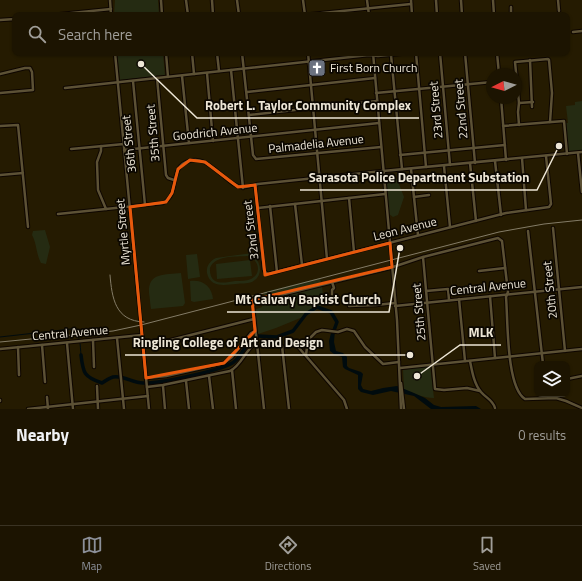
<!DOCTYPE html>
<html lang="en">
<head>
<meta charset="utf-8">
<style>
  body { margin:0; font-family:"Titillium Web",sans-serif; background:#292110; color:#f1f3f6 }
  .controls { position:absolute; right:12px; bottom:12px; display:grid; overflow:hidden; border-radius:8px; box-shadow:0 1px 3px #0004 }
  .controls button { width:36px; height:36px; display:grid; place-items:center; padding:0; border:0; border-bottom:1px solid #3a3323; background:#1c1401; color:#f1f3f6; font:20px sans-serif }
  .compass { position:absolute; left:486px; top:68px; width:36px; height:36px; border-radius:50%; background:#1c1401; box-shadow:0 1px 3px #0004; rotate:264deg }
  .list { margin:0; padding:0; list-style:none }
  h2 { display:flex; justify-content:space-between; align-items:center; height:52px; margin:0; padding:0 16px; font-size:17px }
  h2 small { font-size:13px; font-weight:400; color:#a09e99 }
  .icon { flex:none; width:22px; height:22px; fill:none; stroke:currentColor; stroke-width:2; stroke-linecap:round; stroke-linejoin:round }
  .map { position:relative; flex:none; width:582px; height:409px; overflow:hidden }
  .search { position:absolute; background:#1c1401; box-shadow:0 1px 3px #0004; left:12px; right:12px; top:12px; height:44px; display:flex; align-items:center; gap:10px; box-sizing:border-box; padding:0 14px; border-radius:8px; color:#a09e99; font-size:15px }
  .sheet { height:116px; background:#1c1401 }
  nav { display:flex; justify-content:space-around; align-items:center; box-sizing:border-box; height:56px; border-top:1px solid #3a3323; background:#1c1401; font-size:11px; color:#a09e99 }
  nav a { display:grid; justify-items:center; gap:2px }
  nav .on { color:#8c9099 }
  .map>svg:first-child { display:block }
</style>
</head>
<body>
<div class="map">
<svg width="582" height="409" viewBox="0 0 582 409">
  <rect width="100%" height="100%" fill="#251b01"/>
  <g fill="#252b12" fill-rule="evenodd">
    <polygon points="115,0 158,0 159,15 114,15"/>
    <polygon points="117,53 163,53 165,75 120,80"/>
    <polygon points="582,101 582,151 568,152 566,123 568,123 566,106 575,105 575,102"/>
    <polygon points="389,175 397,179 404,197 398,215 393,217 389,214 386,191 386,177"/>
    <path d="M 45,230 L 50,247 L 46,264 L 41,263 C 36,254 37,244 32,235 L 33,231 Z"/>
    <path d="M 259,252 L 259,255 L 253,256 C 262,263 263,276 252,282 C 247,284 241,283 236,284 C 225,285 210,288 207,273 C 206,266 210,261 216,258 ZM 247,256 C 258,258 263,273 251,279 C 246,281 240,281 235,281 C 224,283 209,286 210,268 C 215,255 235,257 247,256 Z"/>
    <polygon points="197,254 200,277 188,279 186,255"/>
    <polygon points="250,260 252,276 217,279 216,264"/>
    <path d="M 181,273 L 185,303 L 183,306 L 151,309 C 150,304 150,298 149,293 C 148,272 165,275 181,273 Z"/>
    <polygon points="320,278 321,283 264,298 264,292"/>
    <path d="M 190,281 C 203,279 212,287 213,299 L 194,302 L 191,301 Z"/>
    <polygon points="322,286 324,303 315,311 310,314 276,328 258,334 256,330 254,310 262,307 261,301"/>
    <path d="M 430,365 L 434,398 C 423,398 414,393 404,391 L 403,370 Z"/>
  </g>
  <polygon fill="#000b0e" points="332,329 335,330 334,342 336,351 343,353 347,357 347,366 349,368 361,372 363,374 361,385 363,389 371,391 383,388 397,386 414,393 425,398 434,405 441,407 476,406 481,409 431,409 414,396 391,391 373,395 361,392 358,389 358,375 345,369 343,367 342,357 334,354 330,351 329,341"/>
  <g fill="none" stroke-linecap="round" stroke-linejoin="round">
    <path stroke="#000b0e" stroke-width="1" d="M 0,337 L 71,329 C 81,332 80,346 81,355"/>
    <g stroke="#000b0e" stroke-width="3.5">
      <polyline points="257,336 277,337 293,331 306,314 317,307 331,312 337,322 333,333"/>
      <path d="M 81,355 C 83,373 84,377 102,383 C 105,381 110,378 113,377 C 123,375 133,383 143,383 C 157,384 226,370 235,361 C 242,354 246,344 254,338"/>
    </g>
    <defs>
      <g id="minor">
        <polyline points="110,0 111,15"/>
        <polyline points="161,0 162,15"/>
        <polyline points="186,0 188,15"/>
        <polyline points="212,0 213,15"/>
        <polyline points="237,0 239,15"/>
        <polyline points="303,0 305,15"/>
        <polyline points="367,0 369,15"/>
        <polyline points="411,0 412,15"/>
        <polyline points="436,0 437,15"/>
        <polyline points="461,0 462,15"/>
        <polyline points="493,0 494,15"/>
        <polyline points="558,0 559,11"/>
        <polyline points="511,7 511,15"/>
        <polyline points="52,15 111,9"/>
        <polyline points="303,15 411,4"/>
        <polyline points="0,20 15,19"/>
        <polyline points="573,32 582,31"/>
        <polyline points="115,53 149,409"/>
        <polyline points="166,53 168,77"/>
        <polyline points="192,53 194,74"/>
        <polyline points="217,53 219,71"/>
        <polyline points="242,53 253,155 256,159 381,147"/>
        <polyline points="308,53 327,259"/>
        <polyline points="373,53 397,320 401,409"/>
        <polyline points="416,53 426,167"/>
        <polyline points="440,53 450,165"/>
        <polyline points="465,53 475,163"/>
        <polyline points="497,53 499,74"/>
        <polyline points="391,55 402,169"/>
        <polyline points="530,60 532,107"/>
        <polyline points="231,70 243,188"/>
        <polyline points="207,73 213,141"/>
        <polyline points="0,74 25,68 30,68 32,72 33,90 0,93"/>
        <polyline points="182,76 189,143"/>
        <polyline points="157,78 166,175 168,178 174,180"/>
        <polyline points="133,81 145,205"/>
        <polyline points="65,88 369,55 378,56 409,53"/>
        <polyline points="247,92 375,78"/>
        <polyline points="376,93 492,82"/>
        <polyline points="501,98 506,160"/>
        <polyline points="519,103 533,102"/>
        <polyline points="249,115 377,101"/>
        <polyline points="519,125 518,112 519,103 515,62 548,59 549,60 552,93 550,122"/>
        <polyline points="0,126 18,125 28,227"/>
        <polyline points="503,126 564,121 567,154"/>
        <polyline points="101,146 101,151 97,162 98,190 106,209"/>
        <polyline points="71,149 124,144"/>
        <polyline points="124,150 379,123"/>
        <polyline points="578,153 582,192"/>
        <polyline points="400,155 505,145"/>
        <polyline points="522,158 526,210"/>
        <polyline points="495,161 501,215"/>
        <polyline points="470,163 476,221"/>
        <polyline points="444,166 450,227"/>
        <polyline points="411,169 418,235"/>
        <polyline points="0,175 23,173"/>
        <polyline points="255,185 264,270 265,272 268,274 506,213 549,207 551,204 546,156"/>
        <polyline points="414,197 429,195"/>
        <polyline points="349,198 354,252"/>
        <polyline points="295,204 302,265"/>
        <polyline points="270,206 277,272"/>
        <polyline points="258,208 385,194"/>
        <path d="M 58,214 L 163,203 C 181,194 168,167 189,161 C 201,157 209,165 217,171 C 224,176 235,188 243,187 C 248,187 253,185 258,184 L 383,171 L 582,152"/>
        <polyline points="553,228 565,351"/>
        <polyline points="528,231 543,364"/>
        <polyline points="423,257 435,389 444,390 467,388 480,391"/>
        <polyline points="479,271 505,268"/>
        <polyline points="426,291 448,289 449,300"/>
        <polyline points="332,296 332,290 334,288 332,282"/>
        <polyline points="490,296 495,358"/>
        <polyline points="459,299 465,361"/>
        <polyline points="349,306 376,305 395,303"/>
        <polyline points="395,306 582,287"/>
        <polyline points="117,338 124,409"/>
        <polyline points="93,340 94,367"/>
        <polyline points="293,341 344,400 347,409"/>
        <polyline points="67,343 73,409"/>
        <polyline points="42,345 45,382"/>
        <polyline points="282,346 289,409"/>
        <polyline points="18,347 19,375"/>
        <polyline points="143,347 254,319"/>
        <polyline points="0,349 142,335"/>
        <polyline points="306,355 308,340 316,332 322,330 338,332 347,329 354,331 365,347 383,364 399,362"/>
        <path d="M 470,361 C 472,371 474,384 481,392 C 486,398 493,400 495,408"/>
        <polyline points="400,368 582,349"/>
        <polyline points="232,370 236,409"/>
        <polyline points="209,376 213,409"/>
        <polyline points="146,378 166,376 224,363 232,357 251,333 255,331"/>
        <polyline points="567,379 582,376"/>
        <polyline points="186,381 189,409"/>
        <polyline points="401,383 404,409"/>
        <polyline points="97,386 98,409"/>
        <polyline points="163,386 165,409"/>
        <path d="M 147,387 L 163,385 L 230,371 C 242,365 245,350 256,343"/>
        <polyline points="47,397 48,409"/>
        <polyline points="0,400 0,401"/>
        <polyline points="28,409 148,396"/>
        <path d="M 264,409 L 253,307 C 253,297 264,299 272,297 L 390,268 L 423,257 L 498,238 L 502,241 L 508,292 L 506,297 C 508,319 506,387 525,399 L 556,398 L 566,401 L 582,408"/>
      </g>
    </defs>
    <use href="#minor" stroke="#0e0600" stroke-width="4.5"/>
    <use href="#minor" stroke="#5c5135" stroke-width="2.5"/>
    <g stroke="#847c67" stroke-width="1">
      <path d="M 110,275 C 112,298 115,321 144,322"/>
      <polyline points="0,342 113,331 141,325 499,232 544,224 582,220"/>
    </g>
  </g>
  <path fill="none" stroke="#e8590c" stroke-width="3" stroke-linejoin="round" d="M 190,160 L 205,162 L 238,187 L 255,185 L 265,275 L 390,243 L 392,267 L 252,300 L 255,331 L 224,363 L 146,378 L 130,207 L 166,202 L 172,193 L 178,169 Z"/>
  <defs>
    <symbol id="church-square" viewBox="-11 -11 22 22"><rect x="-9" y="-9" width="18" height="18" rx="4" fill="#6b7280" stroke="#0b0701"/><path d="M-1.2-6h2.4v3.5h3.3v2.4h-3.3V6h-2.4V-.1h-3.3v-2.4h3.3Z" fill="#fff"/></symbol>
  </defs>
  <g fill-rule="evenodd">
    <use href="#church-square" x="307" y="58" width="20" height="20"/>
  </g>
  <g text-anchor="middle" stroke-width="3.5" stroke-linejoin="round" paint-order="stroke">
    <g font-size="12" fill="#ede6d6" stroke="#0b0701" text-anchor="start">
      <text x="330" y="72">First Born Church</text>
    </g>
    <g font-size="12" fill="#ede6d6" stroke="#0b0701">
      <text transform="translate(461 109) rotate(-95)" y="4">22nd Street</text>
      <text transform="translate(436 110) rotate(-95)" y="4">23rd Street</text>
      <text transform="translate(215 132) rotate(-6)" y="4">Goodrich Avenue</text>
      <text transform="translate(153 133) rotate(-95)" y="4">35th Street</text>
      <text transform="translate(129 144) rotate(-96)" y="4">36th Street</text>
      <text transform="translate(316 144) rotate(-6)" y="4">Palmadelia Avenue</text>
      <text transform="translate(405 229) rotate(-14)" y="4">Leon Avenue</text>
      <text transform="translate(251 230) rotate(-97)" y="4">32nd Street</text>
      <text transform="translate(123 232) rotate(-95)" y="4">Myrtle Street</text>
      <text transform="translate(488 287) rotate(-6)" y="4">Central Avenue</text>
      <text transform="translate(550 290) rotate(-96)" y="4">20th Street</text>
      <text transform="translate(419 312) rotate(-95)" y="4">25th Street</text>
      <text transform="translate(70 333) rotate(-5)" y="4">Central Avenue</text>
    </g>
  </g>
  <path fill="none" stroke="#ede6d6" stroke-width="1.5" d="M141 64L197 118H419M559 146L537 190H300M400 248L389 312H227M417 376L460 345H501M410 355L331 355H125"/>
  <g fill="#ede6d6" stroke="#0b0701" stroke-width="1.5">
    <circle cx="141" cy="64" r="4"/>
    <circle cx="559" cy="146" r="4"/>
    <circle cx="400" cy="248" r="4"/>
    <circle cx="417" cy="376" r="4"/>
    <circle cx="410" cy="355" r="4"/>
  </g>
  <g font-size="13" text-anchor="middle" font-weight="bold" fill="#ede6d6" stroke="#0b0701" stroke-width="3.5" stroke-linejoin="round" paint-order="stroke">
    <text x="308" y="110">Robert L. Taylor Community Complex</text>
    <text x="419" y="182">Sarasota Police Department Substation</text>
    <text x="308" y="304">Mt Calvary Baptist Church</text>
    <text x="481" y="337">MLK</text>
    <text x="228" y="347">Ringling College of Art and Design</text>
  </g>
</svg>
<div class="controls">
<button><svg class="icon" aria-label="layers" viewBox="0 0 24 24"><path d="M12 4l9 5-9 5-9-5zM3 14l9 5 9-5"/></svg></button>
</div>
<svg class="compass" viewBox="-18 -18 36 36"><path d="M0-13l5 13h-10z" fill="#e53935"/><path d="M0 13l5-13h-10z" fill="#a09e99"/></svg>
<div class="search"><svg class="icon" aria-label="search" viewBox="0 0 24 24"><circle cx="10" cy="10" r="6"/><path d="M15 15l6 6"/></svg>Search here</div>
</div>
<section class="sheet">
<h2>Nearby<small>0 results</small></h2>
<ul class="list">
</ul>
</section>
<nav>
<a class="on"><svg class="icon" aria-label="map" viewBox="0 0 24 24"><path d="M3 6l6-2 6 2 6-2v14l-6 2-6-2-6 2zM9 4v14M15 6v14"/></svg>Map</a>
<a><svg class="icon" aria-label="directions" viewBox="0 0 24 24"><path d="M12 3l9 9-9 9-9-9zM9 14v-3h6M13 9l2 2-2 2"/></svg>Directions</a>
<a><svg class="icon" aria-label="saved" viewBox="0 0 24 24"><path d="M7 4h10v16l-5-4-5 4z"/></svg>Saved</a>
</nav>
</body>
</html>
